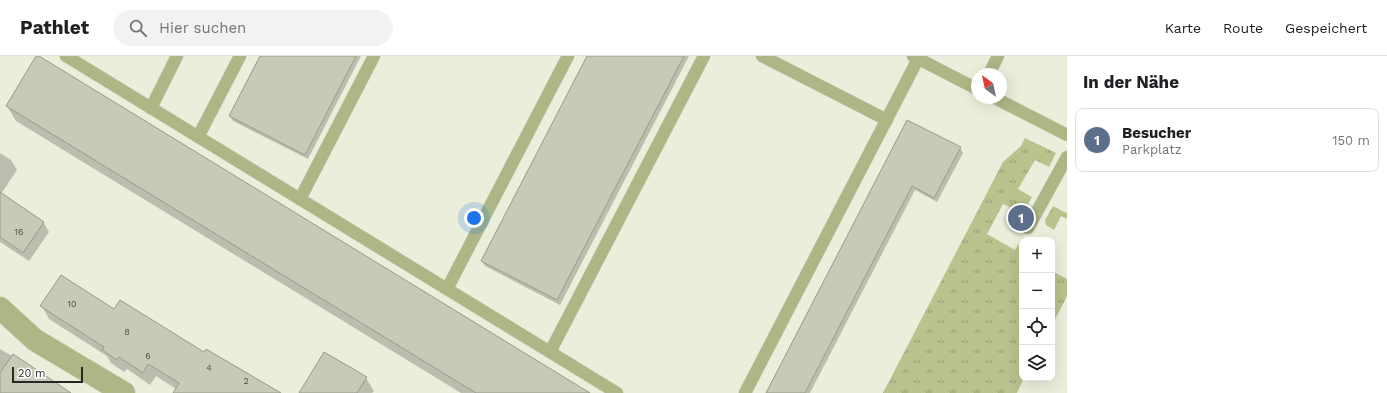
<!DOCTYPE html>
<html lang="de">
<head>
<meta charset="utf-8">
<style>
  body { margin:0; font-family:"Work Sans",sans-serif; background:#f2f2f2; color:#202124 }
  .controls { position:absolute; right:12px; bottom:12px; display:grid; overflow:hidden; border-radius:8px; box-shadow:0 4px 16px #0002 }
  .controls button { width:36px; height:36px; display:grid; place-items:center; padding:0; border:0; border-bottom:1px solid #e0e0e0; background:#fff; color:#202124; font:20px sans-serif }
  .compass { position:absolute; left:971px; top:12px; width:36px; height:36px; border-radius:50%; background:#fff; box-shadow:0 4px 16px #0002; rotate:327deg }
  .scale { position:absolute; left:12px; bottom:10px; width:71px; box-sizing:border-box; padding-left:4px; border:2px solid #272821; border-top:0; font-size:11px; line-height:14px; white-space:nowrap; color:#272821; -webkit-text-stroke:3px #fff; paint-order:stroke }
  .you { position:absolute; left:474px; top:162px; width:14px; height:14px; margin:-10px; border:3px solid #fff; border-radius:50%; background:#1a73e8; box-shadow:0 0 0 6px #1a73e833 }
  .badge { display:grid; place-items:center; width:26px; height:26px; border-radius:50%; background:#111827; color:#fff; font-size:13px; font-weight:700 }
  .pin { position:absolute; translate:-50% -50%; border:2px solid #fff; box-shadow:0 1px 4px #0006 }
  .list { margin:0; padding:0; list-style:none }
  h2 { display:flex; justify-content:space-between; align-items:center; height:52px; margin:0; padding:0 16px; font-size:17px }
  h2 small { font-size:13px; font-weight:400; color:#757577 }
  .list li { display:grid; grid-template-columns:26px 1fr auto; gap:12px; align-items:center; box-sizing:border-box; height:64px; margin:0 8px 8px; padding:0 8px; border:1px solid #e0e0e0; border-radius:8px }
  .list b { display:block; font-size:15px; white-space:nowrap }
  .list p { margin:0; font-size:13px; white-space:nowrap; color:#757577 }
  .list em { font-size:13px; font-style:normal; color:#757577 }
  .icon { flex:none; width:22px; height:22px; fill:none; stroke:currentColor; stroke-width:2; stroke-linecap:round; stroke-linejoin:round }
  .map { position:relative; flex:none; width:1067px; height:337px; overflow:hidden }
  header { display:flex; align-items:center; gap:24px; box-sizing:border-box; height:56px; padding:0 20px; background:#fff; border-bottom:1px solid #e0e0e0 }
  header strong { font-size:19px }
  nav { display:flex; gap:22px; margin-inline-start:auto; font-size:14px }
  .search { width:280px; height:36px; background:#f2f2f2; display:flex; align-items:center; gap:10px; box-sizing:border-box; padding:0 14px; border-radius:22px; color:#757577; font-size:15px }
  main { display:flex }
  aside { flex:1; background:#fff }
  .map>svg:first-child { display:block }
</style>
</head>
<body>
<header>
<strong>Pathlet</strong>
<div class="search"><svg class="icon" aria-label="search" viewBox="0 0 24 24"><circle cx="10" cy="10" r="6"/><path d="M15 15l6 6"/></svg>Hier suchen</div>
<nav><a>Karte</a><a>Route</a><a>Gespeichert</a></nav>
</header>
<main>
<div class="map">
<svg width="1067" height="337" viewBox="0 0 1067 337">
  <defs>
    <pattern id="grass-tufts" width="24" height="20" patternUnits="userSpaceOnUse"><rect width="24" height="20" fill="#b9c38e"/><path d="M3 7l-1-3M5 7V3M7 7l1-3M15 17l-1-3M17 17v-4M19 17l1-3" fill="none" stroke="#969e74"/></pattern>
  </defs>
  <rect width="100%" height="100%" fill="#eaeeda"/>
  <g fill="url(#grass-tufts)">
    <polygon points="1025,82 1056,97 1049,111 1035,104 1018,133 1032,141 1025,154 1019,156 1003,148 987,178 1015,194 1022,182 1024,181 1028,184 1022,184 1022,322 1024,322 1017,337 883,337 1003,106 1021,90"/>
    <polygon points="1053,150 1066,157 1067,156 1067,163 1061,160 1054,174 1046,169 1045,164"/>
    <polygon points="1052,215 1067,223 1067,240 1052,269"/>
  </g>
  <g fill="#0003">
    <polygon points="261,0 361,0 308,103 233,65 230,60"/>
    <polygon points="588,0 689,0 560,249 485,210 482,205"/>
    <polygon points="7,50 588,337 461,337 16,65"/>
    <polygon points="908,65 960,92 963,97 937,146 915,134 810,337 767,337"/>
    <polygon points="0,97 11,104 17,114 1,138 44,167 49,176 29,205 0,186"/>
    <polygon points="42,250 115,254 204,298 280,337 174,337 176,333 156,320 150,329 127,313 124,316 111,307 107,300 49,263"/>
    <polygon points="0,293 12,300 70,337 0,337"/>
    <polygon points="366,322 374,335 372,337 300,337"/>
  </g>
  <g fill="#c6cab7" stroke="#979b89">
    <polygon points="36,0 39,0 590,337 476,337 6,50"/>
    <polygon points="260,0 356,0 305,99 229,60"/>
    <polygon points="587,0 684,0 557,244 481,205"/>
    <polygon points="907,64 961,91 934,142 912,130 805,337 766,337"/>
    <polygon points="0,136 44,166 23,197 0,181"/>
    <polygon points="61,219 114,253 120,244 204,296 206,293 281,337 173,337 179,327 148,308 143,317 119,301 117,304 102,294 104,291 40,250"/>
    <polygon points="324,296 367,321 357,337 299,337"/>
    <polygon points="13,298 34,312 71,337 0,337 0,317"/>
  </g>
  <g fill="none" stroke-linecap="round" stroke-linejoin="round">
    <defs>
      <g id="lane">
        <polyline points="66,0 617,337"/>
        <polyline points="762,0 887,64"/>
        <polyline points="913,0 977,33"/>
        <polyline points="989,18 998,0"/>
        <polyline points="995,42 1067,79"/>
        <polyline points="151,52 177,0"/>
        <polyline points="198,81 240,0"/>
        <polyline points="300,143 374,0"/>
        <polyline points="1028,172 1067,101"/>
        <polyline points="447,233 568,0"/>
        <polyline points="550,296 704,0"/>
        <polyline points="745,337 918,3"/>
      </g>
      <polyline id="street" points="0,252 35,284 124,337"/>
    </defs>
    <use href="#lane" stroke="#c7cab9" stroke-width="13"/>
    <use href="#street" stroke="#c7cab9" stroke-width="23"/>
    <use href="#lane" stroke="#adb785" stroke-width="12"/>
    <use href="#street" stroke="#adb785" stroke-width="22"/>
  </g>
  <g text-anchor="middle" stroke-width="3.5" stroke-linejoin="round" paint-order="stroke">
    <g font-size="9" fill="#4f5046">
      <text x="19" y="179">16</text>
      <text x="72" y="251">10</text>
      <text x="127" y="279">8</text>
      <text x="148" y="303">6</text>
      <text x="209" y="315">4</text>
      <text x="246" y="328">2</text>
    </g>
  </g>
</svg>
<div class="controls">
<button>+</button>
<button>−</button>
<button><svg class="icon" aria-label="locate" viewBox="0 0 24 24"><circle cx="12" cy="12" r="6"/><path d="M12 2v4M12 18v4M2 12h4M18 12h4"/></svg></button>
<button><svg class="icon" aria-label="layers" viewBox="0 0 24 24"><path d="M12 4l9 5-9 5-9-5zM3 14l9 5 9-5"/></svg></button>
</div>
<svg class="compass" viewBox="-18 -18 36 36"><path d="M0-13l5 13h-10z" fill="#e53935"/><path d="M0 13l5-13h-10z" fill="#757577"/></svg>
<div class="scale">20 m</div>
<div class="you"></div>
<div class="pin badge" style="left:1021px;top:162px;background:#5c6f8a">1</div>
</div>
<aside>
<h2>In der Nähe<small></small></h2>
<ul class="list">
<li><span class="badge" style="background:#5c6f8a">1</span><div><b>Besucher</b><p>Parkplatz</p></div><em>150 m</em></li>
</ul>
</aside>
</main>
</body>
</html>
